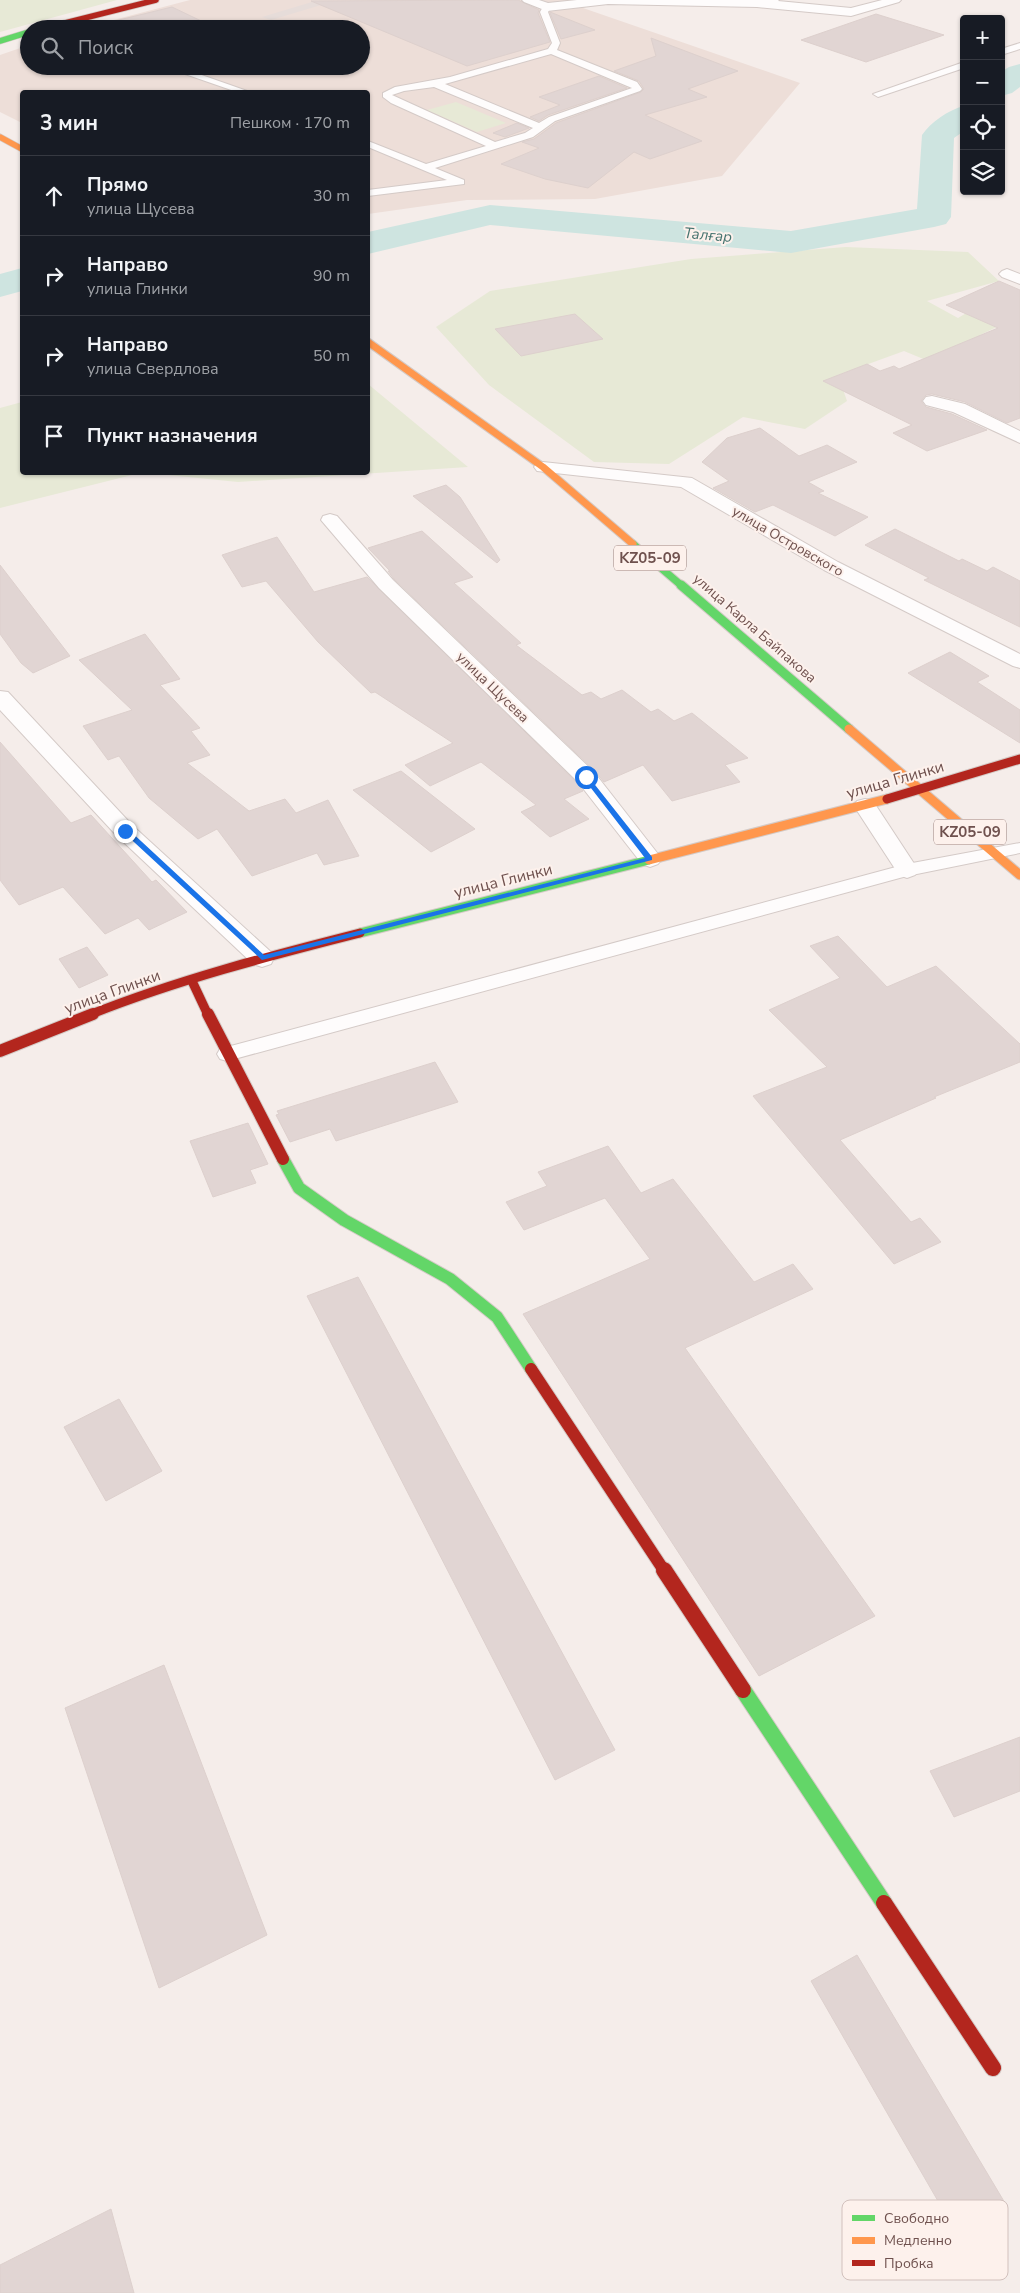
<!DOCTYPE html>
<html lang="ru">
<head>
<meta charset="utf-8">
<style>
  body { margin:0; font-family:"Nunito Sans",sans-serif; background:#20242c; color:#f1f3f6 }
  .controls { position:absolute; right:15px; top:15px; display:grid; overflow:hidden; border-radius:5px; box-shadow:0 1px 4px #0004 }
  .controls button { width:45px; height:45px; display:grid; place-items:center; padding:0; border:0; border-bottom:1px solid #363941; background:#171b24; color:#f1f3f6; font:25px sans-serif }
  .stop { position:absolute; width:15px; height:15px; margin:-11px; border:4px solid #1a73e8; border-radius:50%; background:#fff }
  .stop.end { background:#1a73e8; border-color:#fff; box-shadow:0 1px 5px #0008 }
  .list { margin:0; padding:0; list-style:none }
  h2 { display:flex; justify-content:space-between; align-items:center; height:65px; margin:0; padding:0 20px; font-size:21px }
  h2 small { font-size:16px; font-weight:400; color:#9ea1a6 }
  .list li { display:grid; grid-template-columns:32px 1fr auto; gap:15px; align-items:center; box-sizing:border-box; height:80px; padding:0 20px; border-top:1px solid #363941 }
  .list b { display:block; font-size:19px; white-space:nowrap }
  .list p { margin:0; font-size:16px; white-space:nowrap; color:#9ea1a6 }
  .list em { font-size:16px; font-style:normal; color:#9ea1a6 }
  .icon { flex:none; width:28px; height:28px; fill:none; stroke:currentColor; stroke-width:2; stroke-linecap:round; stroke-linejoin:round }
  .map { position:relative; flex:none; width:1020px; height:2293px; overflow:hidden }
  .search { position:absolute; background:#171b24; box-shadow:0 1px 4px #0004; left:20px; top:20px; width:350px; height:55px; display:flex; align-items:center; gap:12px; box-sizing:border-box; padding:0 18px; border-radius:28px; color:#9ea1a6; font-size:19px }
  .panel { position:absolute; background:#171b24; box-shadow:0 1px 4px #0004; left:20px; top:90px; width:350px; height:385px; border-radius:5px }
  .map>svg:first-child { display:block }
</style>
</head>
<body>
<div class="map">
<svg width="1020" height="2293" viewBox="0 0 1020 2293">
  <rect width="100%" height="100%" fill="#f5edea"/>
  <polygon fill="#edded8" points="190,0 608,0 583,8 800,83 722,176 595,199 467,200 368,214 368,92 22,92 22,123 0,112 0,55 29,45 29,66 361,66 361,29 79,29"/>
  <polygon fill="#e6dcd9" points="312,2 321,5 271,20 262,17"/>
  <g fill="#e7e9d6">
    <polygon points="0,0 117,0 0,32"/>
    <polygon points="456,102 506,123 477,132 427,110"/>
    <polygon points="846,247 968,252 999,281 927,301 958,318 973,309 1003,324 980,335 1012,356 1020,399 904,351 838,375 847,401 805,429 743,417 669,464 594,462 489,385 436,327 490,291 691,259"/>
    <polygon points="368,384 468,467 238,482 148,473 368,472"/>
    <polygon points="22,402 22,472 140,473 0,508 0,408"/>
  </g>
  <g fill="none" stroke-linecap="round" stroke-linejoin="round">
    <g fill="#cee4e0" fill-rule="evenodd">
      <polygon points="1020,64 1020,87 1012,93 1001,96 1001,72 1009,67"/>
      <path d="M 964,106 L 964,131 L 954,138 L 951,217 L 946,224 L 934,227 L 791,253 L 490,225 L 368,254 L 368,232 L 490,205 L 791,231 L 917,209 L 922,135 C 931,122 948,110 964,106 Z"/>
      <polygon points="22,268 22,291 0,297 0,274"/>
    </g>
  </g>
  <g fill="#e1d5d3" stroke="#ddd0cd">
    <polygon points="518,0 539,10 538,13 550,42 467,66 311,1"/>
    <polygon points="172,7 218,29 131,29 115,21"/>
    <polygon points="550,13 550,12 595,30 561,39"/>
    <polygon points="876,14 944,35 866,62 801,40"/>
    <polygon points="651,38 738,71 688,89 707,97 645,115 702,141 650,159 634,152 588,188 545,179 501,164 539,148 522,142 534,139 556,123 641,92 644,89 639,81 614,71 656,56"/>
    <polygon points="599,76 627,88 548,115 539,121 530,117 560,105 539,97"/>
    <polygon points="517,123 529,128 505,137 493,133"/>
    <polygon points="999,281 1020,290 1020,418 1007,423 965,402 932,394 926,395 921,401 926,407 952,414 987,430 927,451 893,433 912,425 823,381 867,364 880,371 894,366 899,369 998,328 946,305"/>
    <polygon points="575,314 603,339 521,356 495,329"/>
    <polygon points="760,428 799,456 827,445 857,462 808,482 824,491 818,493 868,517 835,536 773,505 755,512 713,488 729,481 702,462 727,438"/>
    <polygon points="446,485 460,497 500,560 497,563 413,496"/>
    <polygon points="895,529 959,561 962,559 987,571 993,567 1020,581 1020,627 924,580 929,578 865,545"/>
    <polygon points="422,531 473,577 454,583 521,643 516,645 582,695 591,692 601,699 622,690 651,712 658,709 674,721 692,713 748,758 725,765 740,782 672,801 643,765 604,782 595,771 394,579 388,571 390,571 368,548"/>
    <polygon points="277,537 314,592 367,577 577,783 583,791 564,799 589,819 550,837 521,812 536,805 481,762 430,786 405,765 453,743 375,692 371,693 318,642 266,581 242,587 222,555"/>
    <polygon points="0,565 70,656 33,673 21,663 0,634"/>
    <polygon points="145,634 180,679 160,685 200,728 191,731 210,755 187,763 249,811 285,799 296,813 328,800 359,856 324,865 317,853 252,876 217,829 198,839 149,798 119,756 108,760 83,726 132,710 79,660"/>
    <polygon points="950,652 989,676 977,682 1020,710 1020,743 908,673"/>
    <polygon points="0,742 71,823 91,815 152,882 156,880 187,912 149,930 138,918 105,934 63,887 19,905 0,880"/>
    <polygon points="401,771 475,829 431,852 353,790"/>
    <polygon points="838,936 887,987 936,966 1020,1044 1020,1062 934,1097 936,1098 840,1140 911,1222 920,1218 941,1242 894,1264 753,1096 827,1067 769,1010 840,978 810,946"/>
    <polygon points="87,947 108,975 79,988 59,959"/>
    <polygon points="435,1062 458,1102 336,1141 330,1129 290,1142 276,1115 279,1114 277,1111"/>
    <polygon points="248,1123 268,1164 250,1170 256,1183 213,1197 190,1141"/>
    <polygon points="608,1146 641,1193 673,1179 754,1282 793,1264 813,1289 685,1348 875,1616 759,1676 523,1314 650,1259 605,1198 524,1230 506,1202 547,1186 538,1172"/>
    <polygon points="358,1277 615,1750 555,1780 307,1296"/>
    <polygon points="119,1399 162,1471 106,1501 64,1427"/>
    <polygon points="164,1665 267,1935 159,1988 65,1708"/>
    <polygon points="1020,1737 1020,1791 954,1817 930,1771"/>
    <polygon points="857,1955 1005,2203 957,2234 811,1981"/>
    <polygon points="111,2209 134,2293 0,2293 0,2265"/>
  </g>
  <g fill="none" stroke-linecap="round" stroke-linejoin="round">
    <defs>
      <g id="lane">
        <path d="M 547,4 L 551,7 L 548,12 L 560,43 L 557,50 L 637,82 L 642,89 L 640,91 L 555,121 L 533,137 L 435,168 L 464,180 L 464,184 L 368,196 L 368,190 L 447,180 L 368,147 L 368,141 L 426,164 L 486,146 L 391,103 L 383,97 L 383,93 L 395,87 L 450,77 L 548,49 L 552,43 L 540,12 L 544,5 ZM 551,54 L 632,88 L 549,117 L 539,123 L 445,84 ZM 434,87 L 533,128 L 525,133 L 495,142 L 392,95 L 404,91 Z"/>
        <polygon points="1020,43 1020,49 1001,55 1001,49"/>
        <polygon points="964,62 964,68 881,96 878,97 873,94"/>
        <polygon points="162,66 176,66 250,92 237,92"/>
        <polygon points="1020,843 1020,853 907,876 227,1061 220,1059 217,1054 220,1049 227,1047 907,864"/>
      </g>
      <g id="street">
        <polygon points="522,0 539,0 548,3 577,0 779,0 778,1 851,8 882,0 901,0 899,2 851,16 757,7 608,4 547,11 524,2"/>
        <polygon points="1007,269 1020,274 1020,284 1002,277 999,274 1002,271"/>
        <polygon points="932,396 965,404 1020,431 1020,443 953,412 926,405 923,401 926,397"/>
        <polygon points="543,462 692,478 838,562 1020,654 1020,668 1013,666 824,570 681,487 537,471 534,467 537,463"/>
        <polygon points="330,514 337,516 393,580 594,772 658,854 662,859 658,864 650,867 642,864 578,782 379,588 321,520 323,516"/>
        <polygon points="0,691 8,692 133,826 271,952 274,958 271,964 262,967 253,964 117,836 0,710"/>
        <polygon points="865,799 873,801 915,865 919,870 915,875 907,878 899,875 854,806 857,801"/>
      </g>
      <polyline id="fast-far4" points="0,41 29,32"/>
      <polyline id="fast-far3" points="633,544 682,586"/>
      <g id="fast-far2">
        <polyline points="681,585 849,729"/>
        <polyline points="360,933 649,860"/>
      </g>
      <polyline id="fast-far1" points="283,1159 299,1188 344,1220 450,1279 497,1317 531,1369"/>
      <polyline id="fast" points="743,1690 884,1903"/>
      <polyline id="slow-far2" points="0,137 22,149"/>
      <polyline id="slow-far1" points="368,342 543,467 633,544"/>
      <g id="slow">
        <polyline points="849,729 1020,875"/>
        <polyline points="649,860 887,799"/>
      </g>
      <polyline id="jam-far3" points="41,29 156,0"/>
      <g id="jam-far2">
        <polyline points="887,799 1020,759"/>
        <polyline points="192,981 208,1015"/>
        <path d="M 89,1015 C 177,980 269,956 360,933"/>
      </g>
      <g id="jam-far1">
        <polyline points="208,1014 283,1159"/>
        <polyline points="0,1051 93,1014"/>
        <polyline points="531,1369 665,1572"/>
      </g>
      <g id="jam">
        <polyline points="664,1570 743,1690"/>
        <polyline points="884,1903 993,2068"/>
      </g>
    </defs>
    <use href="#lane" stroke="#d4cac7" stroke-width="2"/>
    <use href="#street" stroke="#d4cac7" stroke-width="2"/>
    <use href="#fast-far4" stroke="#d4cac6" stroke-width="7"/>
    <use href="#fast-far3" stroke="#d4cac6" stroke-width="9"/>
    <use href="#fast-far2" stroke="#d4cac6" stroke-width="11"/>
    <use href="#fast-far1" stroke="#d4cac6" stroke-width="14"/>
    <use href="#fast" stroke="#d4cac6" stroke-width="18"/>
    <use href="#slow-far2" stroke="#d4cac6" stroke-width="7"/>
    <use href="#slow-far1" stroke="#d4cac6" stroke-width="9"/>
    <use href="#slow" stroke="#d4cac6" stroke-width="11"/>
    <use href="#jam-far3" stroke="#d4cac6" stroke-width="7"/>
    <use href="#jam-far2" stroke="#d4cac6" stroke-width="11"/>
    <use href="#jam-far1" stroke="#d4cac6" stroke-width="14"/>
    <use href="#jam" stroke="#d4cac6" stroke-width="18"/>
    <use href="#lane" fill="#fefcfc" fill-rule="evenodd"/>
    <use href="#street" fill="#fefcfc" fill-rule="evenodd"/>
    <use href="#fast-far4" stroke="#63d668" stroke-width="5.5"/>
    <use href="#fast-far3" stroke="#63d668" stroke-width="7"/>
    <use href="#fast-far2" stroke="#63d668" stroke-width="9"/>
    <use href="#fast-far1" stroke="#63d668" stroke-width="12"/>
    <use href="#fast" stroke="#63d668" stroke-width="16"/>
    <use href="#slow-far2" stroke="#ff974d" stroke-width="5.5"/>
    <use href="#slow-far1" stroke="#ff974d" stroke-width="7"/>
    <use href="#slow" stroke="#ff974d" stroke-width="9"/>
    <use href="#jam-far3" stroke="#b3261e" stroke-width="5.5"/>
    <use href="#jam-far2" stroke="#b3261e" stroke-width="9"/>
    <use href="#jam-far1" stroke="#b3261e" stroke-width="12"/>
    <use href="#jam" stroke="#b3261e" stroke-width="16"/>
  </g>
  <polygon fill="#1a73e8" points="584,776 588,776 652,857 652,860 262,960 122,831 128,829 264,955 645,858 584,779"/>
  <g text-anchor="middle" stroke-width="4" stroke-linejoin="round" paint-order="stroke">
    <g font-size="14" fill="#6f514e" stroke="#fdf1ec">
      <text transform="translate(788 541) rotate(30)" y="5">улица Островского</text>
      <text transform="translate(755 628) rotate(41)" y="5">улица Карла Байпакова</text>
      <text transform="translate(493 687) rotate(44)" y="5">улица Щусева</text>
    </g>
    <g font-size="15" font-style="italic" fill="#44726e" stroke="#fdf1ec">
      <text transform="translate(708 235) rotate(5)" y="5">Талғар</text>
    </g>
    <g fill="#fdf1ec" stroke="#9a817d" stroke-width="1">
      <rect x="614" y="545.5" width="72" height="25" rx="4"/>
      <rect x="934" y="819.5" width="72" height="25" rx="4"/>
    </g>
    <g font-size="15" font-weight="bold" fill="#6f514e">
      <text x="650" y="563">KZ05-09</text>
      <text x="970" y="837">KZ05-09</text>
    </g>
    <g font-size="16" fill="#6f514e" stroke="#fdf1ec">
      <text transform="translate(895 779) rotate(-16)" y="6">улица Глинки</text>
      <text transform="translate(503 880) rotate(-14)" y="6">улица Глинки</text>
      <text transform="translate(112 991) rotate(-20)" y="6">улица Глинки</text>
    </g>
  </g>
  <rect x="842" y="2200" width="166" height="80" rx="8" fill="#fdf1ec" stroke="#d2c1bd" stroke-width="1"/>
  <rect x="852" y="2215" width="23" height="6" fill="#63d668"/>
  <rect x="852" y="2237" width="23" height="7" fill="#ff974d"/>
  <rect x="852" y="2260" width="23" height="6" fill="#b3261e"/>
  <g font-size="14" fill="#6f514e">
    <text x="884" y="2223">Свободно</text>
    <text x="884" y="2245">Медленно</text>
    <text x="884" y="2268">Пробка</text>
  </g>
</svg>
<div class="controls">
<button>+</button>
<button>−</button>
<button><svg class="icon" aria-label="locate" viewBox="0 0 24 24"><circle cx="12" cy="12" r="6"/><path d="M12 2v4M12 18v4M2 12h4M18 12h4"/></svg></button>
<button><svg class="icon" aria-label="layers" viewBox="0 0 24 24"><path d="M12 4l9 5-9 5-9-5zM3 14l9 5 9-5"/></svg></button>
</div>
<div class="stop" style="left:586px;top:777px"></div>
<div class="stop end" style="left:125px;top:831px"></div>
<div class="search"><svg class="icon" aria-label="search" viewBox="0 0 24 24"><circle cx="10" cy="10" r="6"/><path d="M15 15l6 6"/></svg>Поиск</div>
<section class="panel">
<h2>3 мин<small>Пешком · 170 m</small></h2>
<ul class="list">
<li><svg class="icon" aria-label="ahead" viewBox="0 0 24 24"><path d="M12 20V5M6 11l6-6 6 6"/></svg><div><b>Прямо</b><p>улица Щусева</p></div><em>30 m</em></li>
<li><svg class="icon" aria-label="right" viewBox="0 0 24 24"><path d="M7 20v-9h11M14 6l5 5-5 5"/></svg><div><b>Направо</b><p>улица Глинки</p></div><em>90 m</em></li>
<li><svg class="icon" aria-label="right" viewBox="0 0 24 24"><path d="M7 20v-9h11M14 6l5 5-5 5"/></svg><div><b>Направо</b><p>улица Свердлова</p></div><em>50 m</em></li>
<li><svg class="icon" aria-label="arrive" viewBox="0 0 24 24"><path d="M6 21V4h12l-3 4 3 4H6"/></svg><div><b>Пункт назначения</b></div></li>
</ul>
</section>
</div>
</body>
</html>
